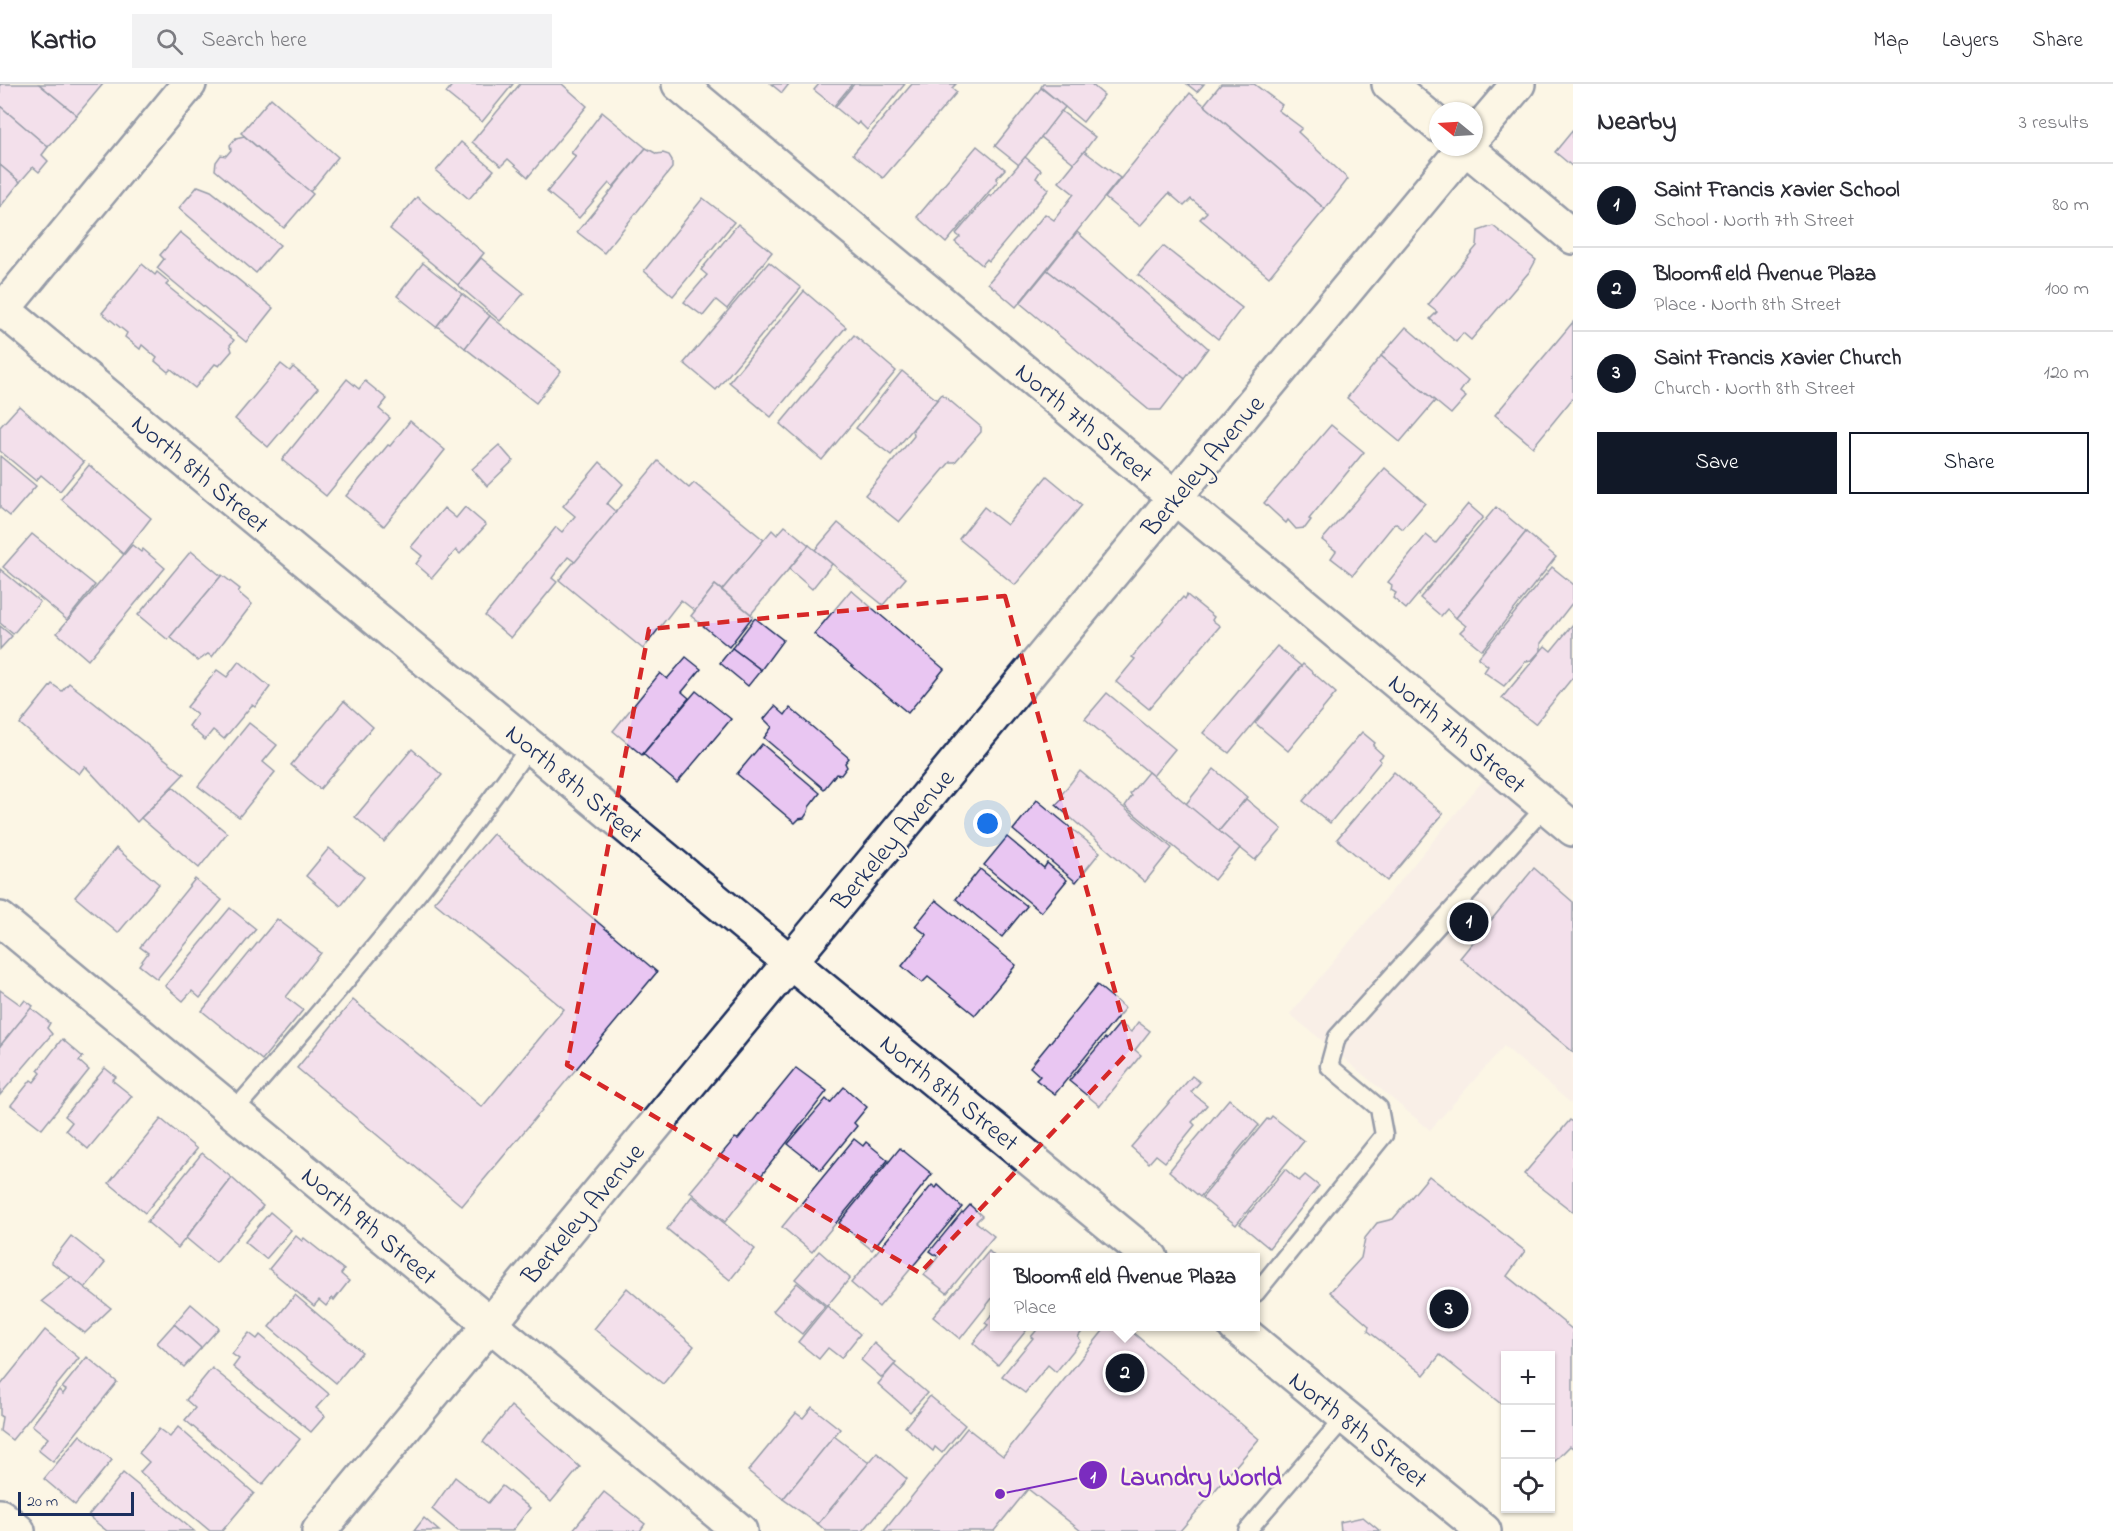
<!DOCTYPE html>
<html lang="en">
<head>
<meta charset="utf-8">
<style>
  body { margin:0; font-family:"Indie Flower",sans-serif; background:#f2f2f3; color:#2b2b33 }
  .controls { position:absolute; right:18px; bottom:18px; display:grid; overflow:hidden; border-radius:0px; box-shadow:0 2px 4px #0004 }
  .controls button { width:54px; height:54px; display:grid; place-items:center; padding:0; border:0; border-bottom:2px solid #e1e1e2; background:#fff; color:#2b2b33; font:30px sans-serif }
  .compass { position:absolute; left:1429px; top:18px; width:54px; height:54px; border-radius:50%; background:#fff; box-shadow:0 2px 4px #0004; rotate:288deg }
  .scale { position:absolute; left:18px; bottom:15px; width:116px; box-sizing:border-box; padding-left:6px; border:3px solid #1b2f5e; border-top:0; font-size:16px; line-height:21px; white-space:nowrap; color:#1b2f5e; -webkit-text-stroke:4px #fcf5e5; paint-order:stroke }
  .you { position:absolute; left:988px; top:740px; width:21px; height:21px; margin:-15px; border:4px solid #fff; border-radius:50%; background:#1a73e8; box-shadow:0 0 0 9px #1a73e833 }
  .badge { display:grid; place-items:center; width:39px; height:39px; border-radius:50%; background:#111827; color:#fff; font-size:20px; font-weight:700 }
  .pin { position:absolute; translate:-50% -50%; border:3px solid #fff; box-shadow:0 2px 6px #0006 }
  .popup { position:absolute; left:990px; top:1169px; width:270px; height:78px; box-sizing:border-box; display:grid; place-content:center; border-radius:0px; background:#fff; filter:drop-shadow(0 2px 4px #0005); font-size:20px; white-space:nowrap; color:#7c7c81 }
  .popup b { font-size:22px; color:#2b2b33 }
  .popup::after { content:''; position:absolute; left:50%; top:100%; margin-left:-12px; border:12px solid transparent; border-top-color:#fff }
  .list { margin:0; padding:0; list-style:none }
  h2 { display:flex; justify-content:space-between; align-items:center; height:78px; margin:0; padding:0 24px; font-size:26px }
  h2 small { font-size:20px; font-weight:400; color:#7c7c81 }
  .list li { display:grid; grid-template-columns:39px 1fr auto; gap:18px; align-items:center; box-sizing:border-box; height:84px; padding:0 24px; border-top:2px solid #e1e1e2 }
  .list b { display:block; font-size:22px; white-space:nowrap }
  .list p { margin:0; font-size:20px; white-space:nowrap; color:#7c7c81 }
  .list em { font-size:20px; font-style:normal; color:#7c7c81 }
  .actions { display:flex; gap:12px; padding:18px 24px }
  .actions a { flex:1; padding:14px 0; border:2px solid #111827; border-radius:0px; text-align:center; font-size:21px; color:#111827 }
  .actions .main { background:#111827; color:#fff }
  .icon { flex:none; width:33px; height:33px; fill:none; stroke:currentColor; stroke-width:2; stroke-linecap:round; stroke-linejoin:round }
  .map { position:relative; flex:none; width:1573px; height:1447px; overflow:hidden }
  header { display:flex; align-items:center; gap:36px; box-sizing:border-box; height:84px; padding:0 30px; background:#fff; border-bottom:2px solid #e1e1e2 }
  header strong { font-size:28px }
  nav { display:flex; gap:33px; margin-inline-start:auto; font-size:21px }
  .search { width:420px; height:54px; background:#f2f2f3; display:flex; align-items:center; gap:15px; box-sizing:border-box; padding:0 21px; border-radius:0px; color:#7c7c81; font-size:22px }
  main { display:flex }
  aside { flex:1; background:#fff }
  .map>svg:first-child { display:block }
</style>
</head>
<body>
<header>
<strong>Kartio</strong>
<div class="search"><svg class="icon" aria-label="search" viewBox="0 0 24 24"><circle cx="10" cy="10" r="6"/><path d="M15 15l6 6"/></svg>Search here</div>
<nav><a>Map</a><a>Layers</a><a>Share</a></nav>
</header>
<main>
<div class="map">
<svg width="1573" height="1447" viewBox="0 0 1573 1447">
  <rect width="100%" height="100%" fill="#fcf5e5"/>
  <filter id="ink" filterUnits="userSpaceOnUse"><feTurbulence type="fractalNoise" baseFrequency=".0167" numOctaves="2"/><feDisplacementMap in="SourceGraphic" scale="12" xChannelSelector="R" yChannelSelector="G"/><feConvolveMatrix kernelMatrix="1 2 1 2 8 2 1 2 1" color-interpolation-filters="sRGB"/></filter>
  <g filter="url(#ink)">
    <polygon fill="#f6e7e9" points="1496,681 1573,747 1573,1021 1504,962 1430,1046 1290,930"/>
    <g fill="#e9c6f2" stroke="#1b2f5e" stroke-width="1.5">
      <polygon points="0,0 39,0 77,31 48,63 0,22"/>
      <polygon points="39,0 103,0 77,31"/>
      <polygon points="453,0 513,0 482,38 446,9"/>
      <polygon points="520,0 562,0 587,22 528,93 508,75 501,82 472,58"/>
      <polygon points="771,0 789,0 782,9"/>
      <polygon points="819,0 852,0 834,22 814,6"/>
      <polygon points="854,0 905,0 867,46 859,38 857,41 835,23"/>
      <polygon points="912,0 956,0 952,4 957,8 883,94 853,70"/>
      <polygon points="1043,0 1091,0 1104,11 1083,38 1041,3"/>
      <polygon points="1187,0 1204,0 1197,8"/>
      <polygon points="1221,0 1254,0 1282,21 1278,26 1302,44 1298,48 1348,95 1325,125 1204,21"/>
      <polygon points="1041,4 1065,23 1019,81 995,62"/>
      <polygon points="1190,9 1325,125 1269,193 1200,135 1207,128 1191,115 1184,122 1169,109 1140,142 1105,114"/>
      <polygon points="271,14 338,73 310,108 241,49"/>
      <polygon points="0,22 48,63 42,71 48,77 39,88 33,83 20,98 0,81"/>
      <polygon points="1061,27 1095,53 1075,80 1041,53"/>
      <polygon points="602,28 646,64 613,103 609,99 579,134 547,108 576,72 571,69"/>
      <polygon points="1573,46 1573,83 1555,68"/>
      <polygon points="244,52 313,110 284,144 215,86 216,78 221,71 226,72 231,66 230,61 236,54"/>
      <polygon points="461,58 494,86 469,115 436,87"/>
      <polygon points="977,62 1005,85 996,95 998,97 946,159 917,133"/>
      <polygon points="646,64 657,70 663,69 669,71 672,76 672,84 604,169 577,148"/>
      <polygon points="1084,67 1120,94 1016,223 988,199 1045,130 1054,136 1074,110 1059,98"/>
      <polygon points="1025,73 1041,86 1036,94 1049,105 989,177 987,175 982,181 955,158 960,153 956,150 989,111 991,113"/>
      <polygon points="0,81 20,98 0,123"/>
      <polygon points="198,102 211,107 280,161 256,189 179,124"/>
      <polygon points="417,113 484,169 458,201 390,145"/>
      <polygon points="703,114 734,138 673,212 644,187"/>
      <polygon points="738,140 772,168 727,225 716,216 703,232 684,218 707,191 701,186"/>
      <polygon points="1493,142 1536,176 1530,187 1471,256 1463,249 1456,258 1430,235 1437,228 1428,221 1477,162 1478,147"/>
      <polygon points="180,148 273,224 246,258 157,184 164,175 160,171"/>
      <polygon points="1077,148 1208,264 1185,295 1047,186"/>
      <polygon points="1163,162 1242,224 1218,255 1138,191"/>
      <polygon points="481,174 524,209 500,237 458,201"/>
      <polygon points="769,178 801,204 716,306 684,279"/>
      <polygon points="423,179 462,210 436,243 397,212"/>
      <polygon points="142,180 155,191 157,188 169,198 166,201 234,256 230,261 232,267 219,282 215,280 195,304 171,285 168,288 155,277 157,274 142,261 140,265 125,253 127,249 102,229"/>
      <polygon points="1047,186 1185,295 1161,326 1149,326 1020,219"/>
      <polygon points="804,207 846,243 771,333 729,298"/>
      <polygon points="462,210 490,232 465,264 437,242"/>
      <polygon points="490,232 561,287 536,319 465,264"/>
      <polygon points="1573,238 1573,314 1533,363 1495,331"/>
      <polygon points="1406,243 1468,297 1460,308 1466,313 1451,330 1381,272"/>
      <polygon points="854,251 896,287 822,376 780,340"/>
      <polygon points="1381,272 1435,317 1400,358 1347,314"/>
      <polygon points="281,280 290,287 293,283 318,304 268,363 235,335"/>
      <polygon points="902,287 937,316 891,371 856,344"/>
      <polygon points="347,295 359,305 365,297 387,315 379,325 390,334 326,412 282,376"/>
      <polygon points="942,310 981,343 981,348 955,378 950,378 899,438 865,411 914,352 913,345"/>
      <polygon points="19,322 84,378 60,407 41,391 36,397 0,367 0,343"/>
      <polygon points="410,337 445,366 384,442 346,412 388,361 390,362"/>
      <polygon points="1331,341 1364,368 1309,435 1311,436 1305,444 1296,445 1288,436 1286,439 1264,419"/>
      <polygon points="499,361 513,377 487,402 472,385"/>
      <polygon points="0,372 36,402 10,432 0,424"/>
      <polygon points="658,377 689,404 694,399 764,456 722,506 715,501 695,527 681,516 643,565 559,496"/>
      <polygon points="600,378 623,400 607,420 616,428 575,478 568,473 552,494 557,498 511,554 485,532 556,443 562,448 575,432 563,422"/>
      <polygon points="89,381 151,434 123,470 61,415"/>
      <polygon points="1385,384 1425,419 1403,445 1395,439 1353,491 1331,474 1336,467 1322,456"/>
      <polygon points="1047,392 1082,421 1015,501 959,455 984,423 1007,441"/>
      <polygon points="1468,420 1483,433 1406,525 1393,514 1396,509 1391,506 1392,501 1388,498 1426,451 1436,459"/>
      <polygon points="465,423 486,441 460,470 456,466 432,494 416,480 422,472 411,463 444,424 456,434"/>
      <polygon points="1496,423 1526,448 1456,534 1447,525 1441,532 1420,514"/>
      <polygon points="838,439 906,494 883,521 815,466"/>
      <polygon points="785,442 809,461 751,530 722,506 772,446 777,451"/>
      <polygon points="1526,448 1556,473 1482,566 1460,548 1466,542 1456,534"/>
      <polygon points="32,450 95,501 67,536 3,483"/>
      <polygon points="132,461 141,468 143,465 165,484 88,576 57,549"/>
      <polygon points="809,461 832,480 812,505 789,485"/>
      <polygon points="191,467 221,492 168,556 138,531"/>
      <polygon points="1552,483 1573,500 1573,518 1541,559 1541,566 1532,576 1526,577 1504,602 1484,588 1488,582 1478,574"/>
      <polygon points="0,485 40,518 13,550 0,539"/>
      <polygon points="222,491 240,505 238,508 252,520 212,573 208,570 198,577 170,553"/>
      <polygon points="715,501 753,532 729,563 691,532"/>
      <polygon points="851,506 944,585 908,629 814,550"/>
      <polygon points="1187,511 1214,533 1212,536 1220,542 1149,625 1116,598 1135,575 1132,573 1183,513 1185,515"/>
      <polygon points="755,534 783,556 761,586 732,564"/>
      <polygon points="1573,540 1573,593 1535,640 1502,614 1545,562 1551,567"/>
      <polygon points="0,542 12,552 0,565"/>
      <polygon points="1277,562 1301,582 1229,669 1203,649"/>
      <polygon points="732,564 761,586 748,602 720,579"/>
      <polygon points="686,573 701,585 682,608 689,614 642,671 613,647 660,589 667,595"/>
      <polygon points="239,577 270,603 255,623 252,621 224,655 213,646 205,656 189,642 197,631 187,623 217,586 227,593"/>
      <polygon points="1303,580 1336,609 1288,667 1255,639"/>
      <polygon points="69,599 184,690 137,738 85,682 79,690 20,640 52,600 62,607"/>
      <polygon points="696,607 731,635 677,699 643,670"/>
      <polygon points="1107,609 1175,665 1153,692 1085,635"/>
      <polygon points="344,617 373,643 320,705 291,681"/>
      <polygon points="775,622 785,631 790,624 849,674 845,679 847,683 841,691 836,690 824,705 764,654 772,643 764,635"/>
      <polygon points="249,639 277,661 263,678 275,688 239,733 198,702"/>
      <polygon points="1362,648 1375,659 1373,662 1383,671 1379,675 1381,677 1330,739 1303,717"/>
      <polygon points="762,660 820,709 809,723 808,728 804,734 799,735 795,739 737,690"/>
      <polygon points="412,665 442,691 384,758 355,733"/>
      <polygon points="1214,685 1247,713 1219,747 1186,720"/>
      <polygon points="1080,687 1172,764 1145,798 1056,721 1064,713 1061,711"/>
      <polygon points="1148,688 1240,764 1214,796 1125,722 1132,712 1130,710"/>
      <polygon points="1394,688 1443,730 1387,797 1337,755"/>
      <polygon points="173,703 227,749 199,784 141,734"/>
      <polygon points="1246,715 1282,745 1255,776 1219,747"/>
      <polygon points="1037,716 1100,768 1076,798 1013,746"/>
      <polygon points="493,750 657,888 462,1122 297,984 353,916 482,1023 564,925 434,818"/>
      <polygon points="1007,753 1044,784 1047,779 1067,796 1041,828 984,781"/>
      <polygon points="116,764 159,800 118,849 75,813"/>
      <polygon points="329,764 364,793 341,822 306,792"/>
      <polygon points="1534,784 1573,818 1573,968 1460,874"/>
      <polygon points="980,785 1027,822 1002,853 956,815"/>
      <polygon points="195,795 222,816 157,895 139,881 148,869 140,863"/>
      <polygon points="936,816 1016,881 975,931 928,893 922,899 902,882 927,851 915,842"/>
      <polygon points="230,824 256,845 200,914 192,907 183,917 165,902"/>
      <polygon points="277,835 321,869 286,913 303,926 262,976 202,927"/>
      <polygon points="1097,901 1125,924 1055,1010 1036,996 1040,992 1030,983"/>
      <polygon points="0,906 21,921 25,916 33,922 0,962"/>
      <polygon points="31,924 50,939 47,944 52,950 0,1011 0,962"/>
      <polygon points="1138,938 1150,947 1135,966 1141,971 1100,1022 1069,997 1105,954 1106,956 1120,939 1131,948"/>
      <polygon points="62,955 83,973 79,977 89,986 42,1045 11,1021 31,996 34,998 41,989 38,986"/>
      <polygon points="105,984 116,993 112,996 132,1012 88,1065 66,1046 72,1038 65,1032"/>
      <polygon points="796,984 827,1007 725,1138 690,1108 735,1054 738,1055"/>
      <polygon points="1192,992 1200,998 1191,1008 1207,1021 1192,1038 1195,1041 1165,1078 1156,1071 1149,1079 1131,1063"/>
      <polygon points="844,1003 867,1023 854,1039 857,1042 821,1086 788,1060 826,1015 830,1019"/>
      <polygon points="1229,1015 1259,1041 1236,1069 1233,1076 1226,1085 1219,1090 1200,1113 1169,1087"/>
      <polygon points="1272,1032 1304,1057 1236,1141 1202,1114 1267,1035 1269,1036"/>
      <polygon points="161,1035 197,1065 145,1129 109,1099"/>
      <polygon points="1570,1036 1573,1038 1573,1128 1524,1090"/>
      <polygon points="854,1055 863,1062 866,1058 888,1076 812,1168 782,1143"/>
      <polygon points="900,1064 932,1090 872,1166 839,1139"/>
      <polygon points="202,1069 232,1094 178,1164 147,1138"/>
      <polygon points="1285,1085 1299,1097 1305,1091 1319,1102 1269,1164 1240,1140"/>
      <polygon points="1429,1092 1525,1167 1507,1192 1573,1246 1573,1364 1570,1362 1550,1382 1550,1272 1506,1272 1506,1324 1440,1271 1424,1291 1368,1247 1369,1242 1330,1208 1361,1174 1365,1154 1377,1139 1393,1135"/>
      <polygon points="232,1094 263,1122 216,1179 186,1154"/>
      <polygon points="932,1101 936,1104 938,1101 962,1123 879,1223 851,1199"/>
      <polygon points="692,1112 755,1165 730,1196 667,1145"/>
      <polygon points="970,1121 982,1132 976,1138 994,1152 947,1209 924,1191 938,1173 930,1167 962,1128 963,1129"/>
      <polygon points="270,1128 291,1146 266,1175 245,1158"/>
      <polygon points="71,1152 105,1179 85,1204 51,1178"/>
      <polygon points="296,1152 302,1157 304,1154 344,1186 341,1190 349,1197 334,1216 332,1214 326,1222 319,1216 314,1222 269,1185"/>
      <polygon points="819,1167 850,1194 827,1222 795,1195"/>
      <polygon points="989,1167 996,1174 994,1174 994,1212 960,1255 933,1233"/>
      <polygon points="71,1193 111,1224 85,1249 42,1217"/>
      <polygon points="797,1199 825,1222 802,1250 773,1227"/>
      <polygon points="627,1204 694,1262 663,1300 594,1245"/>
      <polygon points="295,1211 362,1268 336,1299 269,1243"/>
      <polygon points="191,1220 219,1244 201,1264 174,1240"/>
      <polygon points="827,1222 860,1250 841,1274 828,1264 819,1275 798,1258"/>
      <polygon points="994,1227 994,1242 1030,1242 998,1281 973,1259 988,1241 985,1239"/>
      <polygon points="174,1240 201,1264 184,1283 157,1259"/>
      <polygon points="1040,1242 1086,1242 1078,1253 1081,1257 1056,1288 1048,1281 1025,1309 1002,1292 1033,1254 1031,1253"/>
      <polygon points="1107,1242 1125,1242 1259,1355 1180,1447 1081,1447 1028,1405 994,1447 884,1447 967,1344 1003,1372"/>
      <polygon points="45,1246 79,1274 12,1356 0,1347 2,1333 0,1332 0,1302"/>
      <polygon points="249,1249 257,1255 260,1251 329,1310 316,1324 325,1332 311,1348 233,1283 239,1275 232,1270"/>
      <polygon points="874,1259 896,1279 882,1294 861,1276"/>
      <polygon points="87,1273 117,1298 53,1378 38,1366 48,1354 32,1341 59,1306 63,1310 66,1306 62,1304"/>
      <polygon points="894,1281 927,1309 910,1328 878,1300"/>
      <polygon points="212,1284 300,1355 262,1401 185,1336 195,1324 186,1316"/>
      <polygon points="930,1312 965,1341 942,1369 935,1363 933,1367 905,1343"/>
      <polygon points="511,1322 580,1383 551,1418 483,1358"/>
      <polygon points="812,1323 840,1345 783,1415 748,1387 796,1329 803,1334"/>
      <polygon points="178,1343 254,1409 222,1447 210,1447 140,1388 149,1378 139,1369 159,1345 170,1353"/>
      <polygon points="80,1351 112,1376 75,1421 44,1395"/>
      <polygon points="834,1352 869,1379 818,1440 783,1415"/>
      <polygon points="877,1369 907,1395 863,1447 826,1447 818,1440"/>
      <polygon points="123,1389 194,1447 107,1447 88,1432"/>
      <polygon points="455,1393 488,1419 502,1402 530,1424 512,1447 458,1447 432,1425"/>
      <polygon points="604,1408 645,1440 640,1447 572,1447"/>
      <polygon points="1363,1433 1380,1447 1341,1447 1340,1438"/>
      <polygon points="424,1434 439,1447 414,1447"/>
    </g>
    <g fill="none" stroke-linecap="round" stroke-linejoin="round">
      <defs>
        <g id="lane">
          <path d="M 233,1028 C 337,909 439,790 530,662"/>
          <polyline points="1256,1209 1384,1051 1379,1024 1329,982 1337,953 1546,722"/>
          <polyline points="1247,1447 1345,1333"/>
        </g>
        <g id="street">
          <polyline points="679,0 1573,745"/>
          <polyline points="1474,52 1518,0"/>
          <polyline points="0,223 790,878 1151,1174"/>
          <polyline points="0,229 189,0"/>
          <polyline points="0,835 740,1447"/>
          <polyline points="1235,1242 1484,1447"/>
          <polyline points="0,1432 18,1447"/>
          <polyline points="319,1447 1465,63"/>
        </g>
        <g id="secondary">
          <polyline points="1389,0 1438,41"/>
          <polyline points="1465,63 1573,153"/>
        </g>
      </defs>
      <use href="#lane" stroke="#1b2f5e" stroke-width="21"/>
      <use href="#street" stroke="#1b2f5e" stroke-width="38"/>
      <use href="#secondary" stroke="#1b2f5e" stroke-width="38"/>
      <use href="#lane" stroke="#fcf5e5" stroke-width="16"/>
      <use href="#street" stroke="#fcf5e5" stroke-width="33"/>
      <use href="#secondary" stroke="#fcf5e5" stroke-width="33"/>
    </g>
  </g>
  <path d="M0 0H1573V1447H0ZM 1005,512 L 1131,965 L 920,1189 L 567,981 L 649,545 Z" fill="#fcf5e5" fill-opacity=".55" fill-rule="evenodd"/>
  <path fill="none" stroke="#d62828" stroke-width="4.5" stroke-dasharray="12 8" stroke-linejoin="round" d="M 1005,512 L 1131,965 L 920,1189 L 567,981 L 649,545 Z"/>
  <g text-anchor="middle" stroke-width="4.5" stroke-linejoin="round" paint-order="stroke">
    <g font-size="26" fill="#1b2f5e" stroke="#fcf5e5">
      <text transform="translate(1085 338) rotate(40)" y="9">North 7th Street</text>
      <text transform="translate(1202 381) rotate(-50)" y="9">Berkeley Avenue</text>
      <text transform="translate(201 389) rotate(40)" y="9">North 8th Street</text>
      <text transform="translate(1458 649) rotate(40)" y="9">North 7th Street</text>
      <text transform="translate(575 699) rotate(40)" y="9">North 8th Street</text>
      <text transform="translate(892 755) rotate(-50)" y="9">Berkeley Avenue</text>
      <text transform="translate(950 1008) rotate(39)" y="9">North 8th Street</text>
      <text transform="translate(582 1129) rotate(-50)" y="9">Berkeley Avenue</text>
      <text transform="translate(370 1141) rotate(40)" y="9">North 9th Street</text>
      <text transform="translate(1359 1345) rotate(39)" y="9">North 8th Street</text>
    </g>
  </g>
  <path fill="none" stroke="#7b2cbf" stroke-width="2" d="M1000 1410L1093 1391"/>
  <g fill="#7b2cbf" stroke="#fcf5e5" stroke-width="2">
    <circle cx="1000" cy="1410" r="6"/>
    <circle cx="1093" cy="1391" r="15"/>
  </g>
  <g font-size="18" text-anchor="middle" font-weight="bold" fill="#fff">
    <text x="1093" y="1398">1</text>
  </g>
  <g font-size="27" text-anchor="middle" font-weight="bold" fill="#7b2cbf" stroke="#fcf5e5" stroke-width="4.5" stroke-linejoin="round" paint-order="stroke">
    <text x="1201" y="1401">Laundry World</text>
  </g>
</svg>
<div class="controls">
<button>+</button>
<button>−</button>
<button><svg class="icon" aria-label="locate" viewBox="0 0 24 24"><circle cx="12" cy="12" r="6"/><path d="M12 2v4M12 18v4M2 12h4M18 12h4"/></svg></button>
</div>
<svg class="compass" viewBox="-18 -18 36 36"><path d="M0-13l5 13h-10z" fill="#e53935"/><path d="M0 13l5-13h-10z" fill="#7c7c81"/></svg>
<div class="scale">20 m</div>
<div class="you"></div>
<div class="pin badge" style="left:1469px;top:838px">1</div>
<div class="pin badge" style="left:1125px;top:1289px">2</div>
<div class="popup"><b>Bloomfield Avenue Plaza</b>Place</div>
<div class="pin badge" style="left:1449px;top:1225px">3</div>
</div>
<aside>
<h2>Nearby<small>3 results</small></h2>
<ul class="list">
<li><span class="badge">1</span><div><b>Saint Francis Xavier School</b><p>School · North 7th Street</p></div><em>80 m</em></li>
<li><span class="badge">2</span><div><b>Bloomfield Avenue Plaza</b><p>Place · North 8th Street</p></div><em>100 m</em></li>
<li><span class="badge">3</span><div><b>Saint Francis Xavier Church</b><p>Church · North 8th Street</p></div><em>120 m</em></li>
</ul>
<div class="actions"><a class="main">Save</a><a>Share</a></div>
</aside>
</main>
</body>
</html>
